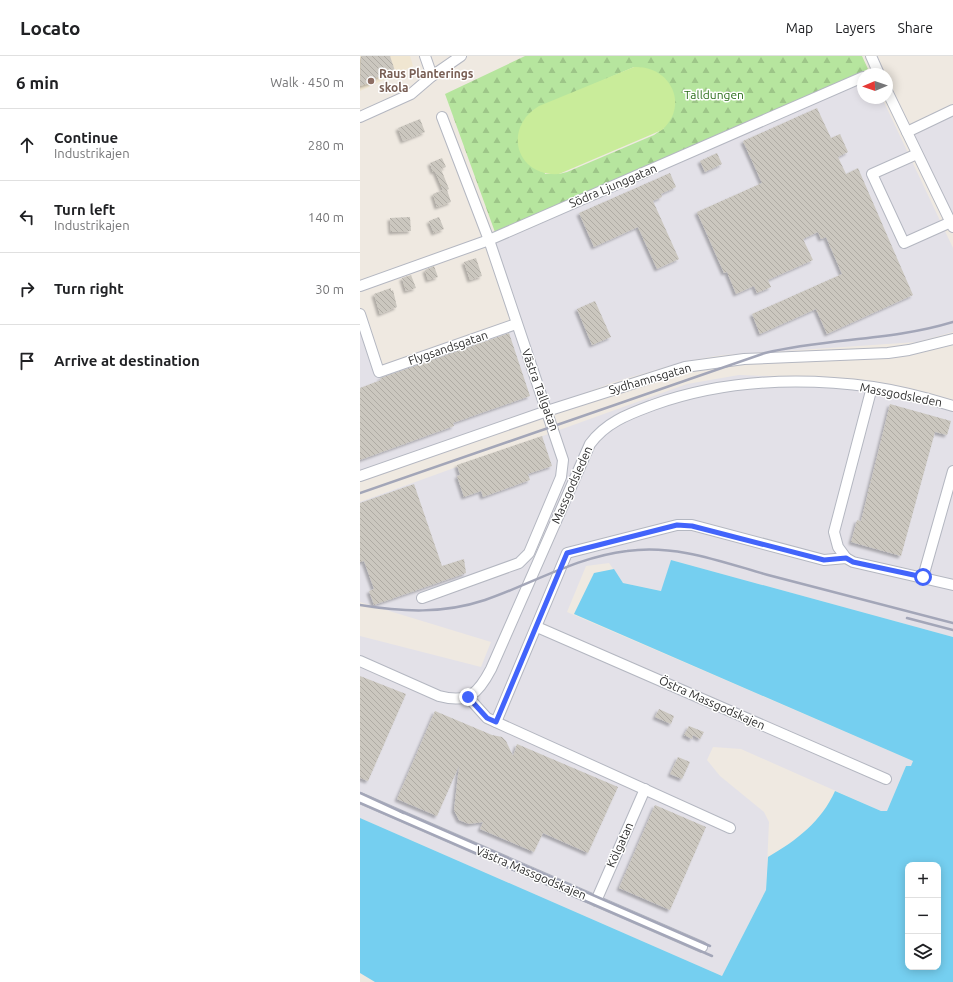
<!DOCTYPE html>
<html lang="en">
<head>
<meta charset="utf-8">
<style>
  body { margin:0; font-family:Ubuntu,sans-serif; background:#f6f6f6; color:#202124 }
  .controls { position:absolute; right:12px; bottom:12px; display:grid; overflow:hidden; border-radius:8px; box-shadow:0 2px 10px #0003 }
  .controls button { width:36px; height:36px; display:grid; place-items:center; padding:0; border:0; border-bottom:1px solid #e0e0e0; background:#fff; color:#202124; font:20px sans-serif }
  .compass { position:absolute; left:497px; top:12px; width:36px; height:36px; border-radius:50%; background:#fff; box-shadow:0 2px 10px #0003; rotate:268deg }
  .stop { position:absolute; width:12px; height:12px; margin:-9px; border:3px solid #4264fb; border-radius:50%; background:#fff }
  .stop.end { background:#4264fb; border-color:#fff; box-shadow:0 1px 4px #0008 }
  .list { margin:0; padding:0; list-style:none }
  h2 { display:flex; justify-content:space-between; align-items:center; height:52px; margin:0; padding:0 16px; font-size:17px }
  h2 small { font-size:13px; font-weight:400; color:#757577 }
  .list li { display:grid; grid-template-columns:26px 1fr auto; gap:12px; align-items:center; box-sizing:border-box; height:72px; padding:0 16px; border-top:1px solid #e0e0e0 }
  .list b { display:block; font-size:15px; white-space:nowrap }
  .list p { margin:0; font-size:13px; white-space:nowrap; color:#757577 }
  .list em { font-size:13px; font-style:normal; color:#757577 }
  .icon { flex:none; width:22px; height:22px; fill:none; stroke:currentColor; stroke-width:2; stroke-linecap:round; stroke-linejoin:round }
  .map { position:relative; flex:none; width:593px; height:926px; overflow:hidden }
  header { display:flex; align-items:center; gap:24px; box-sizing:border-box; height:56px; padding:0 20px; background:#fff; border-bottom:1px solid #e0e0e0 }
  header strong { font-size:19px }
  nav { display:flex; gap:22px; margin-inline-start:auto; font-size:14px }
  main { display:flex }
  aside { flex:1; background:#fff }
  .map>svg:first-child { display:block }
</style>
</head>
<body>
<header>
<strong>Locato</strong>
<nav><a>Map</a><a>Layers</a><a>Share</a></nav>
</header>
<main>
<aside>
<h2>6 min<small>Walk · 450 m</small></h2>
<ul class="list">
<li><svg class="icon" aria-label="ahead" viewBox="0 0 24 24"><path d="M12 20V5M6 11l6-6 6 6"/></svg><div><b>Continue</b><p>Industrikajen</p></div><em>280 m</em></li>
<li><svg class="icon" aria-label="left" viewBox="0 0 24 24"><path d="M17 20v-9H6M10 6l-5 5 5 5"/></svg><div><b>Turn left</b><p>Industrikajen</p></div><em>140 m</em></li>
<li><svg class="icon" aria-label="right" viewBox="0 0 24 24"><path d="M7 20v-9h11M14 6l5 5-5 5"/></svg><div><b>Turn right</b></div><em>30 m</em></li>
<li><svg class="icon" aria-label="arrive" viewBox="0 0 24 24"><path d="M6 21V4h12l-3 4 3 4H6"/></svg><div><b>Arrive at destination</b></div></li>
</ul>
</aside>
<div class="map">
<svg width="593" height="926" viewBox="0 0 593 926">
  <defs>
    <pattern id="forest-firs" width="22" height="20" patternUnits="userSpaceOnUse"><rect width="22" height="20" fill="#b6e59e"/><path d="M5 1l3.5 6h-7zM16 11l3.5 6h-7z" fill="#9dc588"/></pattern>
    <pattern id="building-back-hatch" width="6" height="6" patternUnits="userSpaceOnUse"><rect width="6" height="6" fill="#cbc7bf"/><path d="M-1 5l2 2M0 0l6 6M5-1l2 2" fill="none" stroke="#afaba4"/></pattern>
    <filter id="shadow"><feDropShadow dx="-2.5" dy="2.5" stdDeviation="1" flood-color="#0004"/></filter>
  </defs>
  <rect width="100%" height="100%" fill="#efe9e1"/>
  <g fill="#e3e1e8">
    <polygon points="503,26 503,42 522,42 593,192 593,276 557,286 363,299 326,305 254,326 190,350 131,188"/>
    <polygon points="593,60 593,161 554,79"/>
    <polygon points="153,271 183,354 0,417 0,272 18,318"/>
    <polygon points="379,319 433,321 479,326 593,351 593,581 311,504 302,535 263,527 249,507 226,510 207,556 553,705 551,710 546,710 527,755 521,755 381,693 353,691 347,704 360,720 404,756 409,766 406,834 362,920 0,762 0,580 121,611 131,586 0,546 0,446 327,328"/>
  </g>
  <polygon fill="#f0e6d1" points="0,0 50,0 53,10 0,35"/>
  <path fill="url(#forest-firs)" fill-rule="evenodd" d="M 165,0 L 502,0 L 508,13 L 136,179 L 85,38 ZM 274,11 L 304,72 L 294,79 L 207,116 L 199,118 L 185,118 L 172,55 Z"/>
  <path fill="#c9ec9a" d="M 274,11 C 310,9 330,49 302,74 L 199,118 C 156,121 142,72 179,50 Z"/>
  <path fill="#75cff0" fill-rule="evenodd" d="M 311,504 L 593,581 L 593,926 L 15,926 L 0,917 L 0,762 L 362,920 L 406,834 L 408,801 C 437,784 461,766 475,735 L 521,755 L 527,755 L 546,710 L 551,710 L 553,705 L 214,558 L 234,517 L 254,513 L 263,527 L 301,535 ZM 548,809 L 578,809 L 578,911 L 548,911 Z"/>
  <g fill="url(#building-back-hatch)" filter="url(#shadow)">
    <polygon points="1,0 30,0 35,15 15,22 16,25 0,30"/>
    <polygon points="457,52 471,82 480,78 488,96 478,101 486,118 498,112 553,239 467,278 456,253 400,278 392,258 482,218 466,181 461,183 458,176 443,183 453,204 408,224 411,231 397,237 394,230 376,238 367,216 364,217 337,156 402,127 383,85"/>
    <polygon points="60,63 65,76 43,85 38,72"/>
    <polygon points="357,97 362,108 345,116 340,105"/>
    <polygon points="82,102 86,111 81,113 89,133 87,134 91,146 77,151 73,138 83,134 75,115 73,116 70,107"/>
    <polygon points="310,117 316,131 301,138 302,141 293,145 319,203 297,213 278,171 234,191 219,157"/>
    <polygon points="50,161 51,175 31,176 30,162"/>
    <polygon points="79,161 84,173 74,177 69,165"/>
    <polygon points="116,202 122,220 110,224 104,206"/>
    <polygon points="74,210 78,221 68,224 65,214"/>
    <polygon points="51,219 56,232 46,235 42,222"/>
    <polygon points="31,232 31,235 33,234 37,251 20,258 14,238"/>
    <polygon points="235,245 251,281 232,289 217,253"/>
    <polygon points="149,277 170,340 93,367 94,370 0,404 0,332 21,324 20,322"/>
    <polygon points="530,348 591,365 587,379 575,376 541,500 491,486 497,464 501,465"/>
    <polygon points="182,380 192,410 168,418 170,424 123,441 121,435 104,441 97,420 100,419 97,409"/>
    <polygon points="54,428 82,510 104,503 106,517 14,549 9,535 14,533 4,505 0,506 0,447"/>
    <polygon points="0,620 46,638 8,725 0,722"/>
    <polygon points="299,653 314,660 311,668 295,661"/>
    <polygon points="75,655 132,679 142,681 146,685 153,700 157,688 258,731 228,797 183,777 174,796 120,773 123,766 109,768 99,764 94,754 99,710 77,760 37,743"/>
    <polygon points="329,670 344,676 340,683 333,679 332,683 324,679"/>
    <polygon points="318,701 330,706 322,723 310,718"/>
    <polygon points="295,749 346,771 310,854 259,832"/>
  </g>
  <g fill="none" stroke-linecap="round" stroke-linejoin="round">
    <defs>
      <g id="minor">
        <polyline points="65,0 72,20"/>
        <polyline points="511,0 519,18"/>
        <polyline points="527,35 593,171"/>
        <polyline points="0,61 51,38 72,20 101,0"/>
        <polyline points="547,76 593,54"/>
        <polyline points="557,98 512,118 544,187 591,166"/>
        <polyline points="0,230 129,184 503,21"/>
        <polyline points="0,258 19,316 156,268"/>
        <polyline points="0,420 187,355 325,311 384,303 528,297 549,294 593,283"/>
        <polyline points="486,502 478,491 474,476 512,331"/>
        <polyline points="563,521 593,415"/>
        <polyline points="62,542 159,507 169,497 201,421 203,404 129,184 82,61"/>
        <polyline points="177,571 526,723"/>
        <path d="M 0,605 L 79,640 C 108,648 118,638 131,613 L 230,388 C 246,366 269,358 293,349 C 363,324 440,321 513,331 C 540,335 567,342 593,350"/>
        <polyline points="108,641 127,662 370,772"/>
        <polyline points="136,666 207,497 317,469 332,469 464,504 486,502 493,506 593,529"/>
        <polyline points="0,742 342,891"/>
        <polyline points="236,845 285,733"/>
      </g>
    </defs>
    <use href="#minor" stroke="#b4b7c1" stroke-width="12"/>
    <use href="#minor" stroke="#fff" stroke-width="10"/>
    <g stroke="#a3a6b8" stroke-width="2.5">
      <path d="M 0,437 L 405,297 C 467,282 531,285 593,266"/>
      <path d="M 0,549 C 43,556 83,558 125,544 C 172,528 216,501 267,495 C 316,488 362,506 408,519 C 470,535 532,551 593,567"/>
      <polyline points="547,562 593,574"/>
      <polyline points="0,737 44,757"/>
      <polyline points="0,747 352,900"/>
      <polyline points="40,755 350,890"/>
    </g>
  </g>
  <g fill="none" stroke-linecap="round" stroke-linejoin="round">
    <polyline stroke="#4264fb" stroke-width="5" points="108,641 127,662 136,666 207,497 317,469 332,470 464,504 486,502 493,506 563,521"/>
  </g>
  <circle fill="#8d6e63" stroke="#fff" stroke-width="1.5" cx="11" cy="25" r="4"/>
  <g text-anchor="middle" stroke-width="3" stroke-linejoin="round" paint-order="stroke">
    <g font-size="12" font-weight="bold" fill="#785e54" stroke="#fff" text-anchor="start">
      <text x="19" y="22">Raus Planterings<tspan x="19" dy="14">skola</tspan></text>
    </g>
    <g font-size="12" fill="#2c6e1b" stroke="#fff">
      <text x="354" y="43">Talldungen</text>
    </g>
    <g font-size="12" fill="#2e2e2e" stroke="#fff">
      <text transform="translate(253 130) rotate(-23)" y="4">Södra Ljunggatan</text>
      <text transform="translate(88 292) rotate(-19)" y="4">Flygsandsgatan</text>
      <text transform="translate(290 323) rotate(-16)" y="4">Sydhamnsgatan</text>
      <text transform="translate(180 334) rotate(70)" y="4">Västra Tallgatan</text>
      <text transform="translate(541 339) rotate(11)" y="4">Massgodsleden</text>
      <text transform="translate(212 429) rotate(-66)" y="4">Massgodsleden</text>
      <text transform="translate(352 647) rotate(24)" y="4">Östra Massgodskajen</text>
      <text transform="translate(260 789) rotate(-66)" y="4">Kölgatan</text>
      <text transform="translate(171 817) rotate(23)" y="4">Västra Massgodskajen</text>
    </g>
  </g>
</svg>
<div class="controls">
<button>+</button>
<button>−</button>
<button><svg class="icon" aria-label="layers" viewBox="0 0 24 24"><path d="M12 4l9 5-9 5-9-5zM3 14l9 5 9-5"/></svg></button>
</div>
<svg class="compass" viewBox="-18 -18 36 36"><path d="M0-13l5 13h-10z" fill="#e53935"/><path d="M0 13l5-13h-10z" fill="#757577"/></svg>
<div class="stop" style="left:563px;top:521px"></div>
<div class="stop end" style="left:108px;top:641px"></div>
</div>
</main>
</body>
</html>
